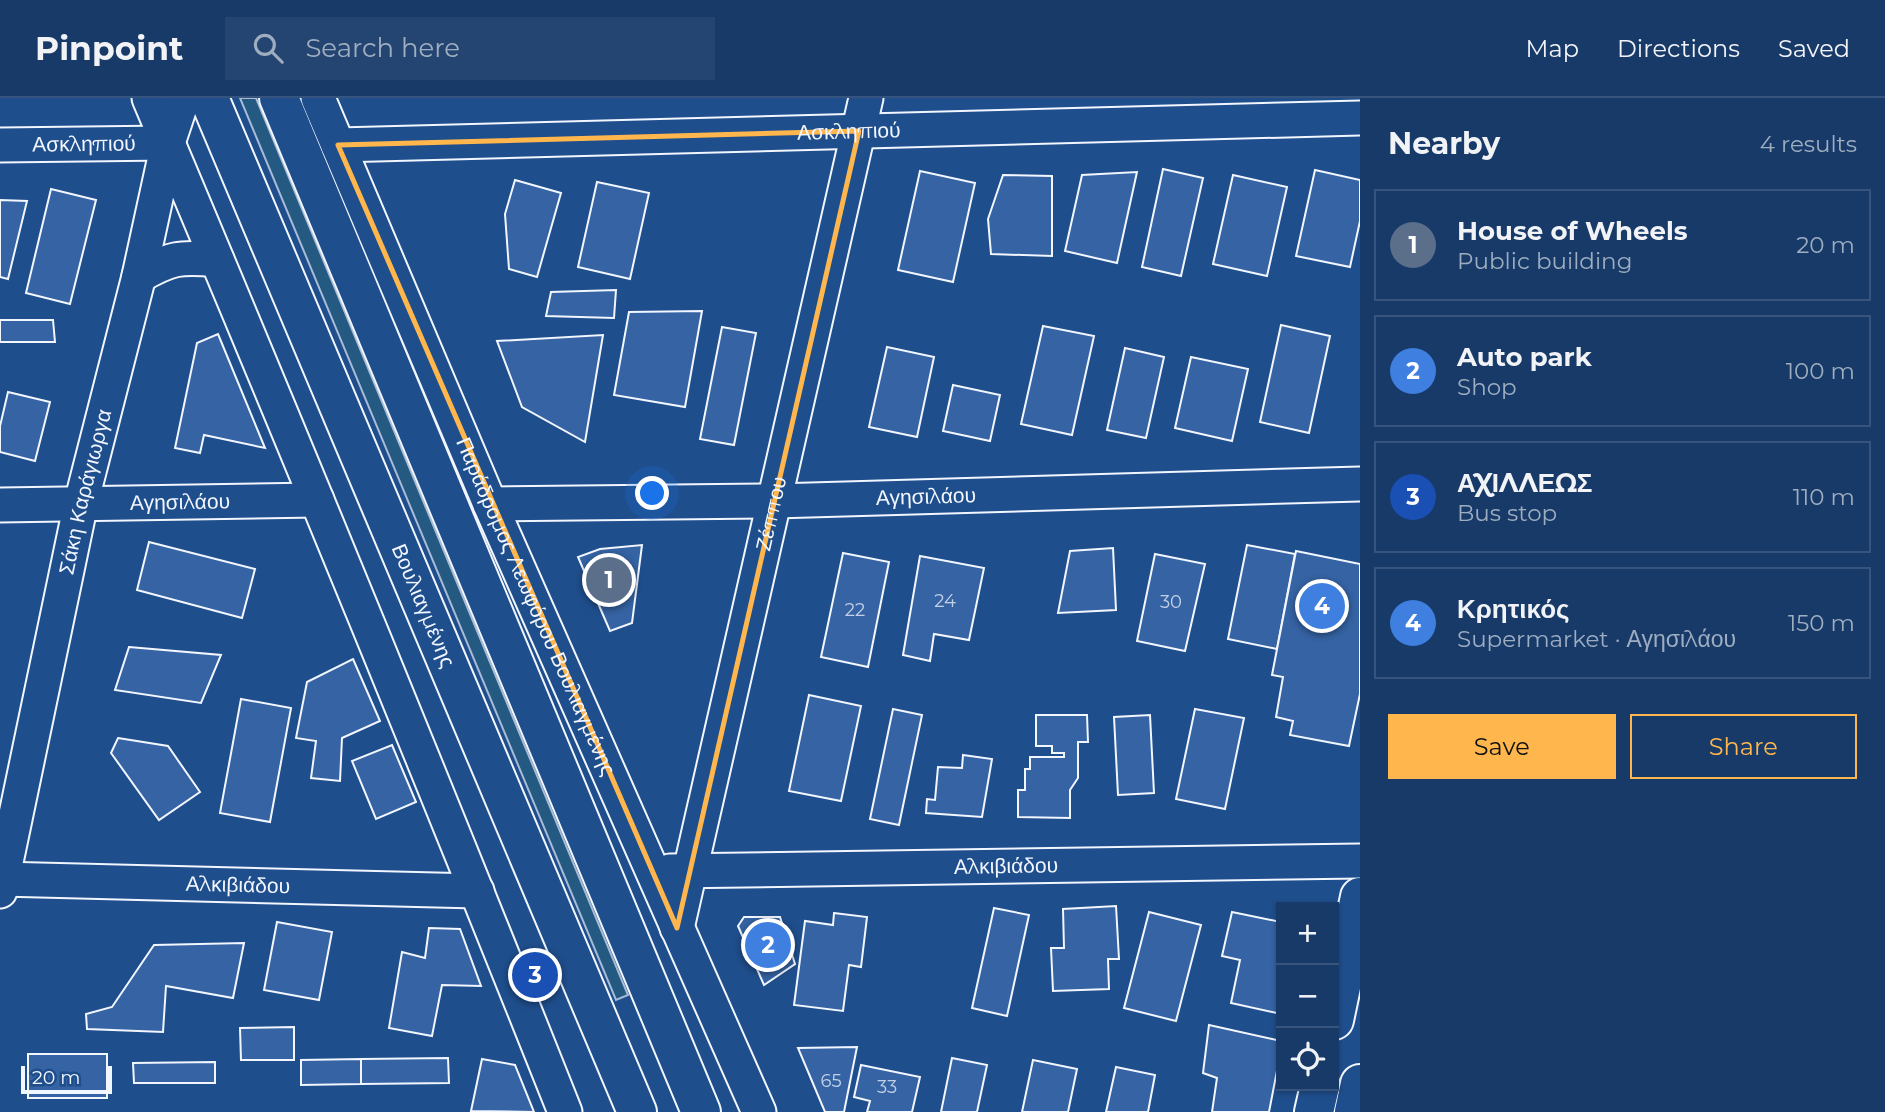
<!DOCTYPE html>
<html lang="en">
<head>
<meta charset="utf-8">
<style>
  body { margin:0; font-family:Montserrat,sans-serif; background:#244571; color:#f1f3f6 }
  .controls { position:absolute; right:21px; bottom:21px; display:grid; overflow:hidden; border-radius:0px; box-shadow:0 2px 5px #0004 }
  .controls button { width:63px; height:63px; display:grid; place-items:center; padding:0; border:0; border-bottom:2px solid #36547d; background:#173a69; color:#f1f3f6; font:35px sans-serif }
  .scale { position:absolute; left:21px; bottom:18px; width:91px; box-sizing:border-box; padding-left:7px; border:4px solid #f2f6ff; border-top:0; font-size:19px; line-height:24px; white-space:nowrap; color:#f2f6ff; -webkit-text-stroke:5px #1f4e8c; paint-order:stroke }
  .you { position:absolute; left:653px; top:396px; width:24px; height:24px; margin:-18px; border:5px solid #fff; border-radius:50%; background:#1a73e8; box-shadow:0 0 0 10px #1a73e833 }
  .badge { display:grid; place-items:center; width:46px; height:46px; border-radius:50%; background:#ffb74d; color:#fff; font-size:23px; font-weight:700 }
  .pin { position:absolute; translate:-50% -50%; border:4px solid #fff; box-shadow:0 2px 7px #0006 }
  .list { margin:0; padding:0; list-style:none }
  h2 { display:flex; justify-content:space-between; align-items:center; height:91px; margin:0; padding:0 28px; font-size:30px }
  h2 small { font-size:23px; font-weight:400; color:#9eadc0 }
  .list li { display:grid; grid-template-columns:46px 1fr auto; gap:21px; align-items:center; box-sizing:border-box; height:112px; margin:0 14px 14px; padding:0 14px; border:2px solid #36547d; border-radius:0px }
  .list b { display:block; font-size:26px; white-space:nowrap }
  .list p { margin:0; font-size:23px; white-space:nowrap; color:#9eadc0 }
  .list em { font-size:23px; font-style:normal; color:#9eadc0 }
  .actions { display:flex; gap:14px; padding:21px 28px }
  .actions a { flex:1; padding:16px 0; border:2px solid #ffb74d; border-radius:0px; text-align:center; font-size:24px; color:#ffb74d }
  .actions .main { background:#ffb74d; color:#111 }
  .icon { flex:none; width:38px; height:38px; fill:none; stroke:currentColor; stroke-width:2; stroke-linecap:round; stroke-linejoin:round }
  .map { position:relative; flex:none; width:1360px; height:1014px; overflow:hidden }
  header { display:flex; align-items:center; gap:42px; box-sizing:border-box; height:98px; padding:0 35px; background:#173a69; border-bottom:2px solid #36547d }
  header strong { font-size:33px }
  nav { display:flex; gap:38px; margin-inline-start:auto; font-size:24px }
  .search { width:490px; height:63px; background:#244571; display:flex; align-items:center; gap:18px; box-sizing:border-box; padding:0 24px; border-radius:0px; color:#9eadc0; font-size:26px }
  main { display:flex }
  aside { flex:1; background:#173a69 }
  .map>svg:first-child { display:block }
</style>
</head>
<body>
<header>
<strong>Pinpoint</strong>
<div class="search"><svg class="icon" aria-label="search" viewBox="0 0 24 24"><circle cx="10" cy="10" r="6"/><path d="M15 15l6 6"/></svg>Search here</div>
<nav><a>Map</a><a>Directions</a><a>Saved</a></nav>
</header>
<main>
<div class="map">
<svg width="1360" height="1014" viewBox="0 0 1360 1014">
  <rect width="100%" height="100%" fill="#1f4e8c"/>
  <polygon fill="#245a82" stroke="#a8bbd7" stroke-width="2" points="240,0 256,0 628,897 616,902"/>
  <g fill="#3563a3" stroke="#f2f6ff" stroke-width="2">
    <polygon points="1163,71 1203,80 1181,178 1142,169"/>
    <polygon points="1315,72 1360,82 1360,123 1350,169 1296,158"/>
    <polygon points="920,73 975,85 953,184 898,172"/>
    <polygon points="1137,74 1117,165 1065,153 1082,77"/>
    <polygon points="1003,77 1052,78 1052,158 991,156 988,121"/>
    <polygon points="1233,77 1287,89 1267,178 1213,166"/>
    <polygon points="515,82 561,95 537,179 509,171 505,116"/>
    <polygon points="597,84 649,95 630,181 578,169"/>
    <polygon points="51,91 96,102 70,206 26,195"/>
    <polygon points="0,102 27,103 8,181 0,179"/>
    <polygon points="616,192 614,220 546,218 551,194"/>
    <polygon points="702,213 685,309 614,297 629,214"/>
    <polygon points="0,222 53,222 55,244 0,244"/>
    <polygon points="1281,227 1330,238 1309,335 1260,324"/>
    <polygon points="1043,228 1094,238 1072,337 1021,326"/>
    <polygon points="722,229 756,235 734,347 700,341"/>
    <polygon points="218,236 265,350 204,337 200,355 175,350 197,245"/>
    <polygon points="603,237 585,344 522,309 497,243"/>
    <polygon points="887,249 934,259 917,339 869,329"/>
    <polygon points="1125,250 1164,259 1146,340 1107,332"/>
    <polygon points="1191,259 1248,271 1232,343 1175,330"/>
    <polygon points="953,287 1000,297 990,343 943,333"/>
    <polygon points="8,294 50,304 35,363 0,354 0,328"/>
    <polygon points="149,444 255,471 242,520 137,492"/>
    <polygon points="642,447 632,525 610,533 578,459 600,451"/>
    <polygon points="1247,447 1295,456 1277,551 1228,541"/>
    <polygon points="1113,450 1116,512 1058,515 1070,453"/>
    <polygon points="1296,453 1360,466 1360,596 1349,648 1290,637 1293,623 1276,619 1283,579 1272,577"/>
    <polygon points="843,455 889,464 868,569 821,559"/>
    <polygon points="1155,456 1205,466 1185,553 1137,543"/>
    <polygon points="920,458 984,470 969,542 934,536 930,563 903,557"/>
    <polygon points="129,549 221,557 201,605 115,592"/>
    <polygon points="353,561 380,623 342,640 340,683 311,680 316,643 296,640 307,584"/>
    <polygon points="809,597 861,608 841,703 789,693"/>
    <polygon points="241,601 291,610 270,724 220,715"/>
    <polygon points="893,611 922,617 899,727 870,721"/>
    <polygon points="1195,611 1244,620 1225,711 1176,701"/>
    <polygon points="1036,617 1087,617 1088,644 1078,644 1078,680 1070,692 1070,720 1018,719 1018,692 1025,692 1025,671 1030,671 1030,659 1064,659 1064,655 1052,655 1052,648 1036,648"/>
    <polygon points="1150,617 1154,695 1118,697 1114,619"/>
    <polygon points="118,640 168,648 200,694 159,722 111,655"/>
    <polygon points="392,647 416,704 376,721 352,663"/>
    <polygon points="963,657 992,661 982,719 926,715 927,701 935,702 938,669 962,670"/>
    <polygon points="1116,808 1119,861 1108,861 1109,891 1053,893 1051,850 1064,850 1063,811"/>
    <polygon points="994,810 1029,817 1007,918 972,910"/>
    <polygon points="1149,814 1201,827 1176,923 1124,910"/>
    <polygon points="1232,814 1281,824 1281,916 1231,905 1240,862 1222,858"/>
    <polygon points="834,815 867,819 861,869 849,867 843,913 794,907 805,823 833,827"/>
    <polygon points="744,819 780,819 795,866 764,887 738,828"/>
    <polygon points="277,824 332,834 319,902 264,892"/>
    <polygon points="429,830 460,831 481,888 442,887 432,938 389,930 402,854 425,860"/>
    <polygon points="244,845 233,900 166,888 163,934 87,931 86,916 112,909 154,847"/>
    <polygon points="1209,927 1281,943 1281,952 1269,1014 1212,1014 1217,980 1203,975"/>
    <polygon points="294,929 294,962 241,962 240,930"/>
    <polygon points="857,949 844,1014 825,1014 798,950"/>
    <rect x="28" y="956" width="79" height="44"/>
    <polygon points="448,960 449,985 361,986 361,961"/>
    <polygon points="952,960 987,967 977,1014 941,1014"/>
    <polygon points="361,961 361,986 301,987 301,962"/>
    <polygon points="482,961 515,967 534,1014 471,1013"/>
    <polygon points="1033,962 1077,971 1068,1014 1022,1014"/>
    <polygon points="215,964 215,985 134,985 133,965"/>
    <polygon points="861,967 920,979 912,1014 867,1014 870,1003 854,999"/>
    <polygon points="1116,969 1155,977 1148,1014 1106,1014"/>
  </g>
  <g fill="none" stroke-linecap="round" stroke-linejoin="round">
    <defs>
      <g id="minor">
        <path d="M 149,0 C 291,336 430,675 565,1014"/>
        <path id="s1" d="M 318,0 L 490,406 L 759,1014"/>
        <path id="s2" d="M 0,47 L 168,45"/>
        <path id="s3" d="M 338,47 L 1360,20"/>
        <path d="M 139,178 C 170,160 180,158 217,162"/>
        <path id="s4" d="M 490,406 L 775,403 L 1360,386"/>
        <path id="s5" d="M 0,407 L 317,402"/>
        <path id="s6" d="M 670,773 L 1360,763"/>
        <path id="s7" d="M 0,781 L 477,793"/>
        <path id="s8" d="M 0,793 L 81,405 L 139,178 L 168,45 L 183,0"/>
        <path id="s9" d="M 677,830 L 866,0"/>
      </g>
      <g id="major">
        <path id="s10" d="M 209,0 L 637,1014"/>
        <polyline points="279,0 701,1014"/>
        <polyline points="1334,922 1360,799"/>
        <polyline points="1314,1014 1320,988"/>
        <polyline points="1354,1014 1360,986"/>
      </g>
    </defs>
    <use href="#minor" stroke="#f2f6ff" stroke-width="37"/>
    <use href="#major" stroke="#f2f6ff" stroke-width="42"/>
    <use href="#minor" stroke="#1f4e8c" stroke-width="33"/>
    <use href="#major" stroke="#1f4e8c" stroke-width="38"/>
  </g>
  <path fill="none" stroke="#ffb74d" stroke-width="5" stroke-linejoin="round" d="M 859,33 L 677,830 L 338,47 Z"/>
  <g text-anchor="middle" stroke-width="5" stroke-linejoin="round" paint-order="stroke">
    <g font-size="18" fill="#c3d1e8">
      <text x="945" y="509">24</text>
      <text x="1171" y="510">30</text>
      <text x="855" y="518">22</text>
      <text x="831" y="989">65</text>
      <text x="887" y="995">33</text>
    </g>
    <g font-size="21" fill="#f2f6ff" stroke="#1f4e8c">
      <text dy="7" stroke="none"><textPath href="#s3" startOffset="511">Ασκληπιού</textPath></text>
      <text dy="7" stroke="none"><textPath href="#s2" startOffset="84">Ασκληπιού</textPath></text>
      <text dy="7" stroke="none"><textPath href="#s8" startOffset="408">Σάκη Καράγιωργα</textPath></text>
      <text dy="7" stroke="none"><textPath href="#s4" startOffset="436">Αγησιλάου</textPath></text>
      <text dy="7" stroke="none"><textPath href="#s5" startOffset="180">Αγησιλάου</textPath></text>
      <text dy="7" stroke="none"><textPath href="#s9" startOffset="425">Ζέππου</textPath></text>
      <text dy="7" stroke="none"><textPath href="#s10" startOffset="551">Βουλιαγμένης</textPath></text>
      <text dy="7" stroke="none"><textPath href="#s1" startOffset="553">Παράδρομος Λεωφόρου Βουλιαγμένης</textPath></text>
      <text dy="7" stroke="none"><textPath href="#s6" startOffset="336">Αλκιβιάδου</textPath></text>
      <text dy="7" stroke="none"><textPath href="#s7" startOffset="238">Αλκιβιάδου</textPath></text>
    </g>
  </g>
</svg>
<div class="controls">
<button>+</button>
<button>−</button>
<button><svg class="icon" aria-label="locate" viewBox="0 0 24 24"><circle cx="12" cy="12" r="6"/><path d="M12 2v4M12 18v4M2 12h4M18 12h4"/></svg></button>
</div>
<div class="scale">20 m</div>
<div class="you"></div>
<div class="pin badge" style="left:609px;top:482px;background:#5c6f8a">1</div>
<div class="pin badge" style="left:768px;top:847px;background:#3f7fe0">2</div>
<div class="pin badge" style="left:535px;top:877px;background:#1a4fb4">3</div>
<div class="pin badge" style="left:1322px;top:508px;background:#3f7fe0">4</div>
</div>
<aside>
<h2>Nearby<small>4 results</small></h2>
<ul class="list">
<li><span class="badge" style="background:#5c6f8a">1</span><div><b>House of Wheels</b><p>Public building</p></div><em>20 m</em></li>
<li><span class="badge" style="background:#3f7fe0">2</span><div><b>Auto park</b><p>Shop</p></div><em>100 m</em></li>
<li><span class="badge" style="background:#1a4fb4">3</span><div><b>ΑΧΙΛΛΕΩΣ</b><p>Bus stop</p></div><em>110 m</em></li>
<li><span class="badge" style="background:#3f7fe0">4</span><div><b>Κρητικός</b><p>Supermarket · Αγησιλάου</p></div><em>150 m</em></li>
</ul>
<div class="actions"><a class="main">Save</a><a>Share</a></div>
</aside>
</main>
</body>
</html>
